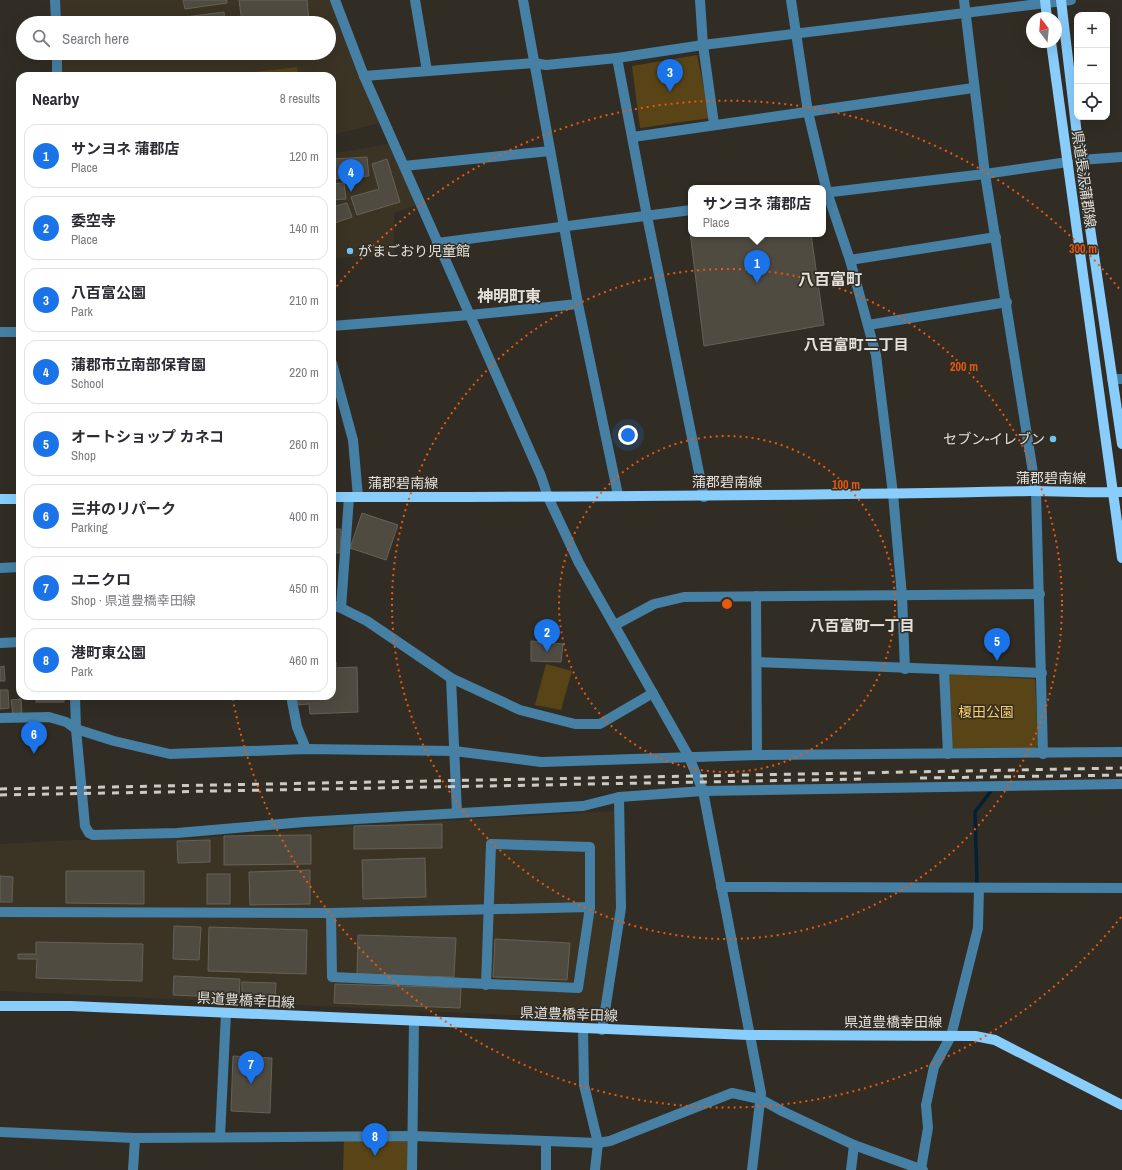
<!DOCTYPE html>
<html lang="en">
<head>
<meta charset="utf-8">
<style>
  body { margin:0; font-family:"Archivo Narrow","Noto Sans JP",sans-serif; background:#f2f2f3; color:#2b2b33 }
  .controls { position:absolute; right:12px; top:12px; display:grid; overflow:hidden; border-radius:8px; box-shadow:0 4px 16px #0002 }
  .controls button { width:36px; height:36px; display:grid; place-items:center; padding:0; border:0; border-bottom:1px solid #e1e1e2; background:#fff; color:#2b2b33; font:20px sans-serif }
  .compass { position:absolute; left:1026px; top:12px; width:36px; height:36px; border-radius:50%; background:#fff; box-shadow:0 4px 16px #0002; rotate:344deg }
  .you { position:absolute; left:628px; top:435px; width:14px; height:14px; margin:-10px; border:3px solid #fff; border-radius:50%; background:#1a73e8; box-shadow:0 0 0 6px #1a73e833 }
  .badge { display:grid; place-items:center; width:26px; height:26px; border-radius:50%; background:#1a73e8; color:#fff; font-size:13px; font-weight:700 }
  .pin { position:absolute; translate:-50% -33px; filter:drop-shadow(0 1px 2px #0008) }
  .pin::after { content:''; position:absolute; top:21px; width:14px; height:12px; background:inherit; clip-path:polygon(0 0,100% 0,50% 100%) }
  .popup { position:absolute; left:688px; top:185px; width:138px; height:52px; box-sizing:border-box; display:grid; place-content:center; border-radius:8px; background:#fff; filter:drop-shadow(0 1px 3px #0005); font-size:13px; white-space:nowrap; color:#7c7c81 }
  .popup b { font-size:15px; color:#2b2b33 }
  .popup::after { content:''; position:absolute; left:50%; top:100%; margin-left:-8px; border:8px solid transparent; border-top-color:#fff }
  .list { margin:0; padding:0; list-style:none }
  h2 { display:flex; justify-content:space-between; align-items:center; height:52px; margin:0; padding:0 16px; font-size:17px }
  h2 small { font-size:13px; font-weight:400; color:#7c7c81 }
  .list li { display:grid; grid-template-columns:26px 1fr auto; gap:12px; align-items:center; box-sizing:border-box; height:64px; margin:0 8px 8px; padding:0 8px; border:1px solid #e1e1e2; border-radius:12px }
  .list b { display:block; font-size:15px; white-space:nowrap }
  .list p { margin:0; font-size:13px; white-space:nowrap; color:#7c7c81 }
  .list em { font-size:13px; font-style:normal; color:#7c7c81 }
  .icon { flex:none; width:22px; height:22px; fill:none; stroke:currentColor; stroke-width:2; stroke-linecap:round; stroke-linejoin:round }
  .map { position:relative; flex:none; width:1122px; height:1170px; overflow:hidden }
  .search { position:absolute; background:#fff; box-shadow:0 4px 16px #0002; left:16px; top:16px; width:320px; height:44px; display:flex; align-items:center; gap:10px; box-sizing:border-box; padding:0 14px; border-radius:22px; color:#7c7c81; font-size:15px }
  .panel { position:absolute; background:#fff; box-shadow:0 4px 16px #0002; left:16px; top:72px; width:320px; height:628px; border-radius:12px }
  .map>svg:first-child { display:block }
</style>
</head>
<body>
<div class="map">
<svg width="1122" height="1170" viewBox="0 0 1122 1170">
  <rect width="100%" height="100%" fill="#312d24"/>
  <g fill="#3b3425">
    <polygon points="55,0 335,0 384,122 332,135 332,76 57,76 57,53 329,53 329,23 56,23"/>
    <polygon points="393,143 420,204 394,213 394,255 332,258 332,154"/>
    <polygon points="616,811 618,908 598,1019 0,991 0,844 73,840 184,839 353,826"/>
  </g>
  <g fill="#584416">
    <polygon points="697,55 710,118 640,128 632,66"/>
    <polygon points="297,67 299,76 219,76"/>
    <polygon points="546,664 572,671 561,710 535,705"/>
    <polygon points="950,674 1035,679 1038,745 1035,748 954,748 950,745 947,677"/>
    <polygon points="344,1140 405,1140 407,1142 407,1170 343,1170"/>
  </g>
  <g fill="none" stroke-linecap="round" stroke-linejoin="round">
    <polyline stroke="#022134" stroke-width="3.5" points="977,882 975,812 991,791"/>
  </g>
  <g fill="#504b41" stroke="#666156">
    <polygon points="183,0 227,0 227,3 185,9"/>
    <polygon points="239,0 307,0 309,22 242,23"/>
    <polygon points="224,12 225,23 138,23"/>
    <polygon points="64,53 94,53 64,57"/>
    <polygon points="367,157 369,176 332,179 332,159"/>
    <polygon points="387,159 400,202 357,215 351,197 379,189 372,164"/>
    <polygon points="344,183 346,199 332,200 332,184"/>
    <polygon points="347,203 352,217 332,224 332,207"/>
    <polygon points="690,232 691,234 811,234 824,325 704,346"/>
    <polygon points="362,513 398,525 386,560 350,548"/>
    <polygon points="332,529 341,529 340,553 332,553"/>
    <polygon points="531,641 563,644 561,662 531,661"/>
    <polygon points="332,662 336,662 336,668 357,667 358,712 310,714 309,704 297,705 297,696 332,696"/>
    <polygon points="4,666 5,681 0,681 0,667"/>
    <polygon points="0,690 8,690 9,708 0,709"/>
    <rect x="36" y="696" width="28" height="6"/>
    <polygon points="21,699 22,714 13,715 11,700"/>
    <polygon points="442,824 442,848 354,849 354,826"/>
    <polygon points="311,835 311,864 224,865 224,836"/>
    <polygon points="210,840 210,862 178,863 177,841"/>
    <polygon points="425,858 426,897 363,899 362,860"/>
    <polygon points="310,870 310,904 250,905 249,872"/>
    <polygon points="66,871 144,871 144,904 66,903"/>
    <rect x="207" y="874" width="23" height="30"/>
    <polygon points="0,876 13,877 12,902 0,902"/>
    <polygon points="174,926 201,927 199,960 173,959"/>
    <polygon points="209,927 307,930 306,974 208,971"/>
    <polygon points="358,935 456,938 454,977 357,974"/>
    <polygon points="495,939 570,943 567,980 493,977"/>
    <polygon points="36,942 143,944 142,981 36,978 37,959 18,959 18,954 36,954"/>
    <polygon points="174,976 240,979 239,998 173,995"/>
    <polygon points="242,982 276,983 275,1002 242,1001"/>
    <polygon points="335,984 461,988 460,1008 334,1003"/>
    <polygon points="233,1056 272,1058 270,1113 231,1111"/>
  </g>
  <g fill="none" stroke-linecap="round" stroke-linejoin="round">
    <g stroke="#4680a5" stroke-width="10">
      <polyline points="55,0 56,23"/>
      <polyline points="335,0 364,76 541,476 548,497 579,563 689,757 703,791 761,1093 752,1170"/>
      <polyline points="415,0 427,71"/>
      <polyline points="523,0 578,304 618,495"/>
      <polyline points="700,0 703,45 714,124"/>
      <polyline points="791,0 808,112 827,192 850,260 876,355 893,494 902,596 905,669"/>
      <polyline points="964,0 985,174 1036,491 1043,754"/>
      <polyline points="57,53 57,76"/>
      <polyline points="617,58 647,216 704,497"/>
      <polyline points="364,76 534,63 546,65 617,58 703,45 1071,0"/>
      <polyline points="633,137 973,88"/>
      <polyline points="1080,160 1122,157"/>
      <polyline points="404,166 550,151"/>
      <polyline points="823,193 985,174 1068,162"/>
      <polyline points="437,243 691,210"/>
      <polyline points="850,260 996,237"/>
      <polyline points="868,325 1007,302"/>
      <polyline points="332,326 470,315 578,304"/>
      <polyline points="0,332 20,332"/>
      <polyline points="332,363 353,440 358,497"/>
      <polyline points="1112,379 1122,379"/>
      <polyline points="0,568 20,567"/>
      <polyline points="756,596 757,755"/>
      <polyline points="332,605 341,608 367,621 451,678 520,710 575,724 600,724 653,693"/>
      <polyline points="341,608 349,497"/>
      <polyline points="615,625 654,604 684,597 1040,594"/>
      <polyline points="0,643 20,642"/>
      <polyline points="758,662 1042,673"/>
      <polyline points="944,670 948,754"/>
      <polyline points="451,678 457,813"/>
      <polyline points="75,696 76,729 85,826 89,833 93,835 177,833 304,822 583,806 619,797 703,791 1122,784"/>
      <polyline points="291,696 297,727 306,749"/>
      <polyline points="0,718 49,717 66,722 76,729 114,741 170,754 306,749 454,751 541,762 757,755 1122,752"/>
      <polyline points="721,887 1122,888"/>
      <polyline points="0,912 331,913 590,907 578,988 332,977 331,913"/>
      <polyline points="486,985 491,844 590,847 590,907"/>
      <polyline points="583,1029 584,1085 598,1143 595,1170"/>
      <polyline points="602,1030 621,908 619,797"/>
      <polyline points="0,1132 135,1138 413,1136 598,1143 610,1141 732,1093 760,1099 784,1112 854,1145 923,1170"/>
      <polyline points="220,1137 226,1013"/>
      <polyline points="546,1142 546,1170"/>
      <polyline points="921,1169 928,1128 926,1105 934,1067 951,1036 978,928 979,888"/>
      <polyline points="133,1170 135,1138"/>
      <polyline points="412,1170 414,1021"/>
      <polyline points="851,1170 854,1145"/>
    </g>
    <g stroke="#89cdfc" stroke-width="10">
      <polyline points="1045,0 1047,18"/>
      <polyline points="1061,0 1080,160 1122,444"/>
      <polyline points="1051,42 1122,558"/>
      <path d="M 332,497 C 565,497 798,496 1031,491 C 1061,491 1092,493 1122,492"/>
      <polyline points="0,499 20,499"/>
      <polyline points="0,1006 71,1006 748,1035 975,1036 995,1040 1122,1105"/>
    </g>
    <g stroke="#cdcac4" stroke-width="3" stroke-dasharray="7 7" stroke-linecap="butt">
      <polyline points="920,778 1122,775"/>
      <polyline points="0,789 1122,768"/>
      <polyline points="0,795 864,779"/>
    </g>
  </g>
  <g fill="none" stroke="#e8590c" stroke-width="2" stroke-dasharray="2 4">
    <circle cx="727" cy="604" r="168"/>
    <circle cx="727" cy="604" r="335"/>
    <path d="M1121 917A503 503 0 0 1 233 700M333 291A503 503 0 0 1 1121 291"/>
  </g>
  <g fill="#72c1f5" stroke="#312d24" stroke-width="1.5">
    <circle cx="350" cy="251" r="4"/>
    <circle cx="1053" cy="439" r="4"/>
  </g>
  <g text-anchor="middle" stroke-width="3" stroke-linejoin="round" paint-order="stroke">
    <g font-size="14" fill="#e4e1db" stroke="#312d24">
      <text transform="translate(1084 179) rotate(82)" y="5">県道長沢蒲郡線</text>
      <text x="1051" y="483">蒲郡碧南線</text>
      <text x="727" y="487">蒲郡碧南線</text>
      <text x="403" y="488">蒲郡碧南線</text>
      <text transform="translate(246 1000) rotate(3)" y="5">県道豊橋幸田線</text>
      <text transform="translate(569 1014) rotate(2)" y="5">県道豊橋幸田線</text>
      <text x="893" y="1027">県道豊橋幸田線</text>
    </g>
    <g font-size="14" fill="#e4e1db" stroke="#312d24" text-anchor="start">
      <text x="358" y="256">がまごおり児童館</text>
      <text x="1045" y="444" text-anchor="end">セブン-イレブン</text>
    </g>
    <g font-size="14" fill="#fbcd6d" stroke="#312d24">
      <text x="986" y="717">榎田公園</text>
    </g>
    <g font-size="15" font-weight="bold" fill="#e4e1db" stroke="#312d24">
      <text x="856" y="350">八百富町二丁目</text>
      <text x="862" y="631">八百富町一丁目</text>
    </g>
    <g font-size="16" font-weight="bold" fill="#e4e1db" stroke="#312d24">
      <text x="830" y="285">八百富町</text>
      <text x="509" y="302">神明町東</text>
    </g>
  </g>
  <circle cx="727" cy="604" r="6" fill="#e8590c" stroke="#312d24" stroke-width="2"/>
  <g font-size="12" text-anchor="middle" font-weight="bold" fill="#e8590c" stroke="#312d24" stroke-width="3" stroke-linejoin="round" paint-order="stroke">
    <text x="1083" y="253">300 m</text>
    <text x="964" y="371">200 m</text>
    <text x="846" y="489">100 m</text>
  </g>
</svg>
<div class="controls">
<button>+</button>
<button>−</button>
<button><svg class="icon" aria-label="locate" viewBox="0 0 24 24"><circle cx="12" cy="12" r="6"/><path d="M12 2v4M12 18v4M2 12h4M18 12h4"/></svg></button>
</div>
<svg class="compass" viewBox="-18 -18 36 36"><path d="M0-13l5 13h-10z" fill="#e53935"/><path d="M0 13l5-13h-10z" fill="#7c7c81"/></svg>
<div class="you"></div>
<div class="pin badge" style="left:757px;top:283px">1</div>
<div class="popup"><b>サンヨネ 蒲郡店</b>Place</div>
<div class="pin badge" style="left:547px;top:652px">2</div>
<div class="pin badge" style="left:670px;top:92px">3</div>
<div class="pin badge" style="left:351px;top:192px">4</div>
<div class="pin badge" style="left:997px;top:661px">5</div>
<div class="pin badge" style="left:34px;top:754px">6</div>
<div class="pin badge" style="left:251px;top:1084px">7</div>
<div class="pin badge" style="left:375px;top:1156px">8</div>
<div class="search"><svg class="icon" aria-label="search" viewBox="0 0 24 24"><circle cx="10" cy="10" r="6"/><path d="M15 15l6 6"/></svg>Search here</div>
<section class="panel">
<h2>Nearby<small>8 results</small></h2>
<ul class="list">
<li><span class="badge">1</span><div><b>サンヨネ 蒲郡店</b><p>Place</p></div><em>120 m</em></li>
<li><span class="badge">2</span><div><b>委空寺</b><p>Place</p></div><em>140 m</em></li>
<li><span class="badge">3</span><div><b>八百富公園</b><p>Park</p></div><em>210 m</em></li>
<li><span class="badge">4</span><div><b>蒲郡市立南部保育園</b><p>School</p></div><em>220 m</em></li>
<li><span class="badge">5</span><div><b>オートショップ カネコ</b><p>Shop</p></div><em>260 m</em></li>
<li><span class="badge">6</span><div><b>三井のリパーク</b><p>Parking</p></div><em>400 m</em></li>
<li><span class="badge">7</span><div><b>ユニクロ</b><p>Shop · 県道豊橋幸田線</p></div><em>450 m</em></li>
<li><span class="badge">8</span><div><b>港町東公園</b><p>Park</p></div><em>460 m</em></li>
</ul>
</section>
</div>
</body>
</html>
